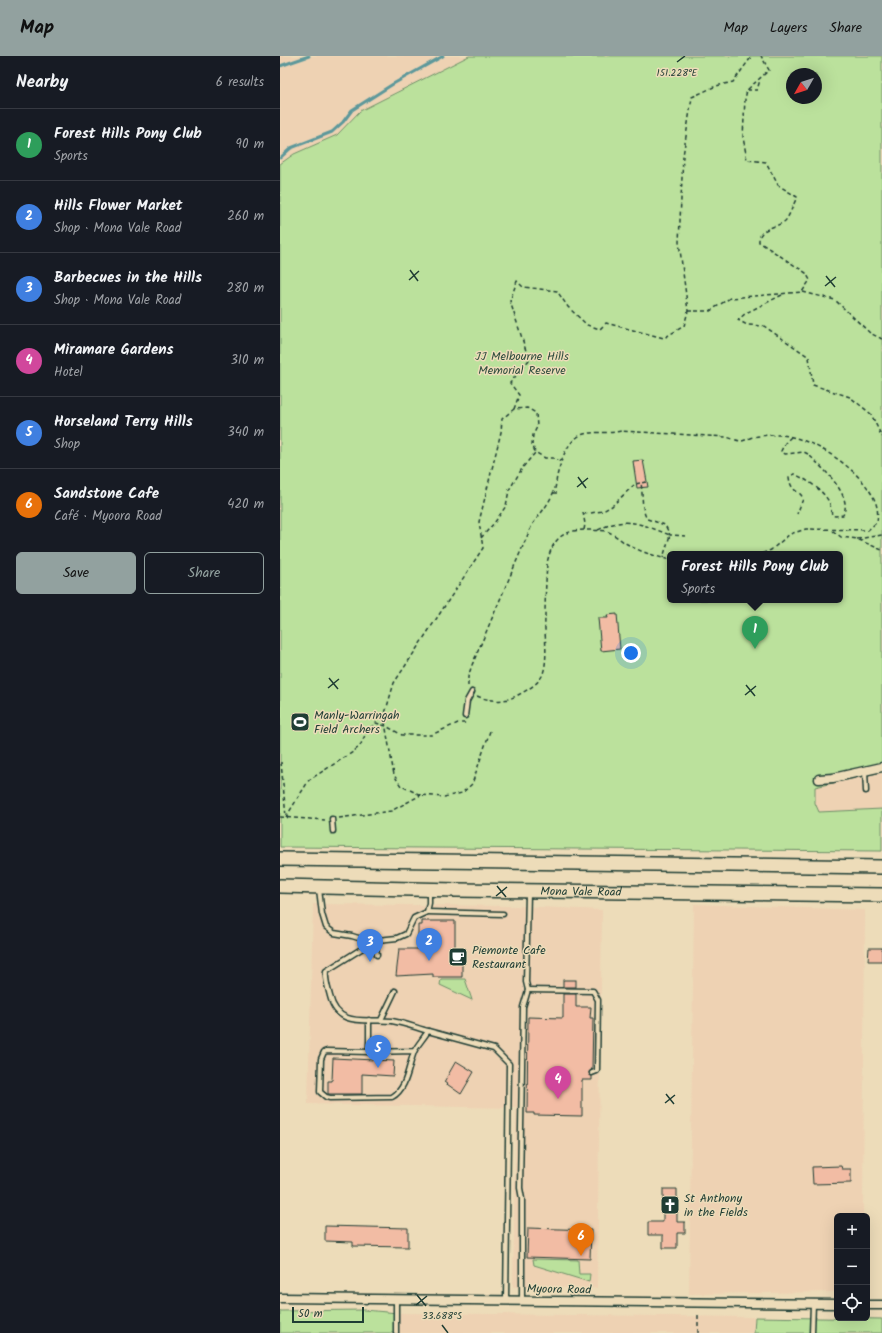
<!DOCTYPE html>
<html lang="en">
<head>
<meta charset="utf-8">
<style>
  body { margin:0; font-family:Kalam,sans-serif; background:#242831; color:#f1f3f6 }
  .controls { position:absolute; right:12px; bottom:12px; display:grid; overflow:hidden; border-radius:6px; box-shadow:0 4px 16px #0002 }
  .controls button { width:36px; height:36px; display:grid; place-items:center; padding:0; border:0; border-bottom:1px solid #363941; background:#171b24; color:#f1f3f6; font:20px sans-serif }
  .compass { position:absolute; left:506px; top:12px; width:36px; height:36px; border-radius:50%; background:#171b24; box-shadow:0 4px 16px #0002; rotate:231deg }
  .scale { position:absolute; left:12px; bottom:10px; width:72px; box-sizing:border-box; padding-left:4px; border:2px solid #1f3d34; border-top:0; font-size:11px; line-height:14px; white-space:nowrap; color:#1f3d34; -webkit-text-stroke:3px #eddcb9; paint-order:stroke }
  .you { position:absolute; left:351px; top:597px; width:14px; height:14px; margin:-10px; border:3px solid #fff; border-radius:50%; background:#1a73e8; box-shadow:0 0 0 6px #1a73e833 }
  .badge { display:grid; place-items:center; width:26px; height:26px; border-radius:50%; background:#92a19f; color:#fff; font-size:13px; font-weight:700 }
  .pin { position:absolute; translate:-50% -33px; filter:drop-shadow(0 1px 2px #0008) }
  .pin::after { content:''; position:absolute; top:21px; width:14px; height:12px; background:inherit; clip-path:polygon(0 0,100% 0,50% 100%) }
  .popup { position:absolute; left:387px; top:495px; width:176px; height:52px; box-sizing:border-box; display:grid; place-content:center; border-radius:6px; background:#171b24; filter:drop-shadow(0 1px 3px #0005); font-size:13px; white-space:nowrap; color:#9ea1a6 }
  .popup b { font-size:15px; color:#f1f3f6 }
  .popup::after { content:''; position:absolute; left:50%; top:100%; margin-left:-8px; border:8px solid transparent; border-top-color:#171b24 }
  .list { margin:0; padding:0; list-style:none }
  h2 { display:flex; justify-content:space-between; align-items:center; height:52px; margin:0; padding:0 16px; font-size:17px }
  h2 small { font-size:13px; font-weight:400; color:#9ea1a6 }
  .list li { display:grid; grid-template-columns:26px 1fr auto; gap:12px; align-items:center; box-sizing:border-box; height:72px; padding:0 16px; border-top:1px solid #363941 }
  .list b { display:block; font-size:15px; white-space:nowrap }
  .list p { margin:0; font-size:13px; white-space:nowrap; color:#9ea1a6 }
  .list em { font-size:13px; font-style:normal; color:#9ea1a6 }
  .actions { display:flex; gap:8px; padding:12px 16px }
  .actions a { flex:1; padding:9px 0; border:1px solid #92a19f; border-radius:6px; text-align:center; font-size:14px; color:#92a19f }
  .actions .main { background:#92a19f; color:#111 }
  .icon { flex:none; width:22px; height:22px; fill:none; stroke:currentColor; stroke-width:2; stroke-linecap:round; stroke-linejoin:round }
  .map { position:relative; flex:none; width:602px; height:1277px; overflow:hidden }
  header { display:flex; align-items:center; gap:24px; box-sizing:border-box; height:56px; padding:0 20px; background:#92a19f; color:#111 }
  header strong { font-size:19px }
  nav { display:flex; gap:22px; margin-inline-start:auto; font-size:14px }
  main { display:flex }
  aside { flex:1; background:#171b24 }
  .map>svg:first-child { display:block }
</style>
</head>
<body>
<header>
<strong>Map</strong>
<nav><a>Map</a><a>Layers</a><a>Share</a></nav>
</header>
<main>
<aside>
<h2>Nearby<small>6 results</small></h2>
<ul class="list">
<li><span class="badge" style="background:#2e9e5b">1</span><div><b>Forest Hills Pony Club</b><p>Sports</p></div><em>90 m</em></li>
<li><span class="badge" style="background:#3f7fe0">2</span><div><b>Hills Flower Market</b><p>Shop · Mona Vale Road</p></div><em>260 m</em></li>
<li><span class="badge" style="background:#3f7fe0">3</span><div><b>Barbecues in the Hills</b><p>Shop · Mona Vale Road</p></div><em>280 m</em></li>
<li><span class="badge" style="background:#d1479c">4</span><div><b>Miramare Gardens</b><p>Hotel</p></div><em>310 m</em></li>
<li><span class="badge" style="background:#3f7fe0">5</span><div><b>Horseland Terry Hills</b><p>Shop</p></div><em>340 m</em></li>
<li><span class="badge" style="background:#e8710a">6</span><div><b>Sandstone Cafe</b><p>Café · Myoora Road</p></div><em>420 m</em></li>
</ul>
<div class="actions"><a class="main">Save</a><a>Share</a></div>
</aside>
<div class="map">
<svg width="602" height="1277" viewBox="0 0 602 1277">
  <rect width="100%" height="100%" fill="#eddcb9"/>
  <filter id="ink" filterUnits="userSpaceOnUse"><feTurbulence type="fractalNoise" baseFrequency=".025" numOctaves="2"/><feDisplacementMap in="SourceGraphic" scale="8" xChannelSelector="R" yChannelSelector="G"/><feConvolveMatrix kernelMatrix="1 2 1 2 8 2 1 2 1" color-interpolation-filters="sRGB"/></filter>
  <g filter="url(#ink)">
    <g fill="#eed2b3">
      <polygon points="0,0 189,0 80,55 57,79 14,98 0,108"/>
      <polygon points="602,716 602,788 534,787 535,731"/>
      <polygon points="33,848 239,850 322,854 317,1232 233,1231 236,1052 28,1048"/>
      <polygon points="414,848 585,854 583,1160 557,1160 557,1236 409,1238"/>
      <polygon points="118,1257 475,1261 474,1277 117,1277"/>
    </g>
    <g fill="#bbe19c" stroke="#6d8f68" fill-rule="evenodd">
      <path d="M 189,0 L 602,0 L 602,716 L 535,731 L 535,747 L 539,756 L 602,753 L 602,795 L 0,791 L 0,108 L 14,98 L 57,79 L 80,55 ZM 512,18 L 536,18 L 536,42 L 512,42 ZM 390,498 L 560,498 L 560,544 L 390,544 Z"/>
      <polygon points="161,923 185,923 192,944 160,929"/>
      <polygon points="253,1203 298,1204 299,1218 310,1218 309,1226 254,1209"/>
      <polygon points="84,1254 118,1257 117,1277 0,1277 0,1255"/>
      <polygon points="475,1261 602,1263 602,1277 474,1277"/>
    </g>
    <g fill="none" stroke-linecap="round" stroke-linejoin="round">
      <g stroke="#5c989b" stroke-width="3">
        <polyline points="0,10 29,0"/>
        <polyline points="0,102 11,92 52,76 63,66 72,54 113,28 163,0"/>
      </g>
    </g>
    <g fill="#f2bca4" stroke="#1f3d34">
      <polygon points="363,404 368,431 357,432 353,405"/>
      <polygon points="337,558 340,593 321,595 318,562 328,562 327,559"/>
      <polygon points="142,865 175,865 175,894 182,894 182,921 153,921 153,918 116,920 119,893 138,893 138,869 142,869"/>
      <polygon points="589,892 602,892 602,905 588,905"/>
      <rect x="283" y="924" width="13" height="7"/>
      <polygon points="283,938 296,938 296,951 311,951 310,962 313,962 312,1013 310,1015 309,1017 310,1019 312,1020 312,1024 302,1024 302,1060 254,1059 254,1057 247,1057 248,961 283,962"/>
      <polygon points="53,1002 114,1005 113,1020 82,1018 82,1038 48,1038 48,1025 52,1025"/>
      <polygon points="176,1005 194,1016 181,1038 164,1026"/>
      <polygon points="561,1110 562,1113 571,1113 571,1127 533,1128 532,1111"/>
      <polygon points="383,1133 397,1133 397,1166 405,1166 405,1177 397,1177 397,1192 383,1192 383,1179 368,1179 368,1166 383,1166"/>
      <polygon points="45,1170 128,1172 128,1191 73,1190 73,1186 45,1185"/>
      <polygon points="248,1172 311,1174 310,1203 247,1201"/>
    </g>
    <g fill="none" stroke-linecap="round" stroke-linejoin="round">
      <defs>
        <g id="service">
          <polyline points="185,660 187,645 192,636"/>
          <polyline points="585,715 586,735"/>
          <polyline points="52,763 53,775"/>
          <polyline points="39,833 42,858 46,871 54,877 72,880 88,885 117,882 126,878 134,862 147,856 149,847 149,836"/>
          <polyline points="147,856 223,858"/>
          <polyline points="95,884 97,899"/>
          <path d="M 88,885 L 86,890 L 46,915 C 45,924 48,932 50,940 C 58,973 87,962 112,965 C 124,967 137,972 148,975"/>
          <polyline points="248,934 313,935 318,944 317,1015 312,1017"/>
          <polyline points="101,964 115,935"/>
          <path d="M 134,995 L 89,996 L 47,995 L 44,996 L 41,1003 L 40,1036 L 46,1041 L 50,1042 L 112,1041 C 127,1033 128,1011 134,996 C 137,989 144,982 148,975 L 214,993 L 229,1008 L 226,1244"/>
          <polyline points="89,996 89,964"/>
          <polyline points="242,1244 242,1143 240,1132 243,951 248,934 246,926 248,837"/>
          <polyline points="116,1277 116,1243"/>
          <polyline points="532,1277 533,1248"/>
        </g>
        <g id="minor">
          <polyline points="539,723 553,722 602,711"/>
          <polyline points="0,1242 557,1248"/>
          <polyline points="587,1249 602,1249"/>
        </g>
        <g id="trunk">
          <polyline points="0,803 602,811"/>
          <path id="s1" d="M 0,830 L 176,834 L 602,839"/>
        </g>
      </defs>
      <use href="#service" stroke="#1f3d34" stroke-width="7"/>
      <use href="#minor" stroke="#1f3d34" stroke-width="11"/>
      <use href="#trunk" stroke="#1f3d34" stroke-width="16"/>
      <g stroke="#1f3d34" stroke-width="1.5" stroke-dasharray="4 3" stroke-linecap="butt">
        <polyline points="467,34 477,34 480,24"/>
        <polyline points="523,236 555,244 590,277 602,283"/>
        <polyline points="502,239 466,257 458,264 467,269 484,270 529,301 533,329 570,341 591,358 602,381"/>
        <path d="M 408,255 L 430,255 L 450,242 L 522,236 L 530,224 L 526,217 L 479,186 C 478,171 497,172 505,165 C 509,161 514,147 517,141 L 498,129 L 486,106 L 467,104 L 463,81 L 465,43 L 467,34 L 489,14 L 481,0"/>
        <polyline points="234,353 239,339 230,327 249,304 230,245 237,225 243,231 277,235 288,251 307,269 320,273 326,267 384,282 404,270 408,255 399,186 403,100 412,41 436,30 453,26 472,0"/>
        <path d="M 511,381 L 505,387 L 501,395 L 505,398 L 524,396 L 528,398 C 541,411 574,439 563,459 L 555,460 L 552,459 C 551,455 551,450 549,446 C 543,434 526,423 514,418 L 509,421 C 511,438 520,433 523,443 L 517,458"/>
        <path d="M 366,426 L 361,427 C 363,439 361,453 367,463 L 385,469 L 390,479 L 407,480"/>
        <polyline points="273,437 280,437"/>
        <polyline points="303,456 305,468 304,474"/>
        <polyline points="304,458 323,455 332,450 355,428 360,427"/>
        <path d="M 318,474 C 346,459 363,469 390,479 L 383,502"/>
        <polyline points="553,475 561,481 577,483 602,494"/>
        <polyline points="201,482 215,466 226,450 229,434 243,411 255,397"/>
        <polyline points="577,483 602,479"/>
        <path d="M 188,630 L 188,621 L 192,609 L 252,469 C 260,458 269,448 274,435 C 276,431 276,425 277,420 C 281,405 287,383 304,378 C 316,375 329,378 341,375 L 446,381 C 451,382 457,385 461,385 C 464,385 467,383 470,382 C 479,379 491,379 500,379 C 533,381 583,415 595,445 C 598,452 598,459 597,466 L 588,474 L 526,473 L 510,478 L 491,494 L 481,498"/>
        <path d="M 197,640 C 211,646 226,646 238,639 C 247,634 257,629 262,620 C 269,604 264,579 265,562 C 265,543 266,525 267,507 C 273,480 285,473 311,474 C 316,475 321,474 326,475 C 333,477 340,484 347,488 C 360,496 375,500 390,504"/>
        <polyline points="210,675 192,728 182,737 164,741 141,739 121,730 114,719 104,661 114,627 203,492 199,466 221,376 222,363 234,353 247,352 256,357 257,371 253,379 252,388 255,396 265,402 273,402 282,406"/>
        <polyline points="1,706 6,761"/>
        <polyline points="0,761 45,764"/>
        <polyline points="6,761 29,724 73,696 80,690 87,675 96,667 106,670 122,679 151,679 178,667 187,667"/>
        <polyline points="59,762 111,755 141,739"/>
        <polyline points="418,1277 418,1256"/>
      </g>
      <use href="#service" stroke="#eddcb9" stroke-width="4"/>
      <use href="#minor" stroke="#eddcb9" stroke-width="8"/>
      <use href="#trunk" stroke="#eddcb9" stroke-width="13"/>
    </g>
  </g>
  <path fill="none" stroke="#1f3d34" stroke-width="1.5" d="M 397,6 L 405,0M 130,214 L 138,225M 546,220 L 555,231M 129,224 L 139,215M 545,230 L 556,221M 298,421 L 306,432M 297,431 L 308,422M 49,622 L 58,633M 466,629 L 475,640M 48,632 L 59,623M 465,639 L 476,630M 217,830 L 226,841M 216,840 L 227,831M 386,1038 L 394,1048M 385,1047 L 395,1039M 137,1239 L 146,1250M 136,1249 L 147,1240M 162,1269 L 168,1277"/>
  <defs>
    <symbol id="stadium-square" viewBox="-11 -11 22 22"><rect x="-9" y="-9" width="18" height="18" rx="4" fill="#1f3d34" stroke="#eddcb9"/><path d="M0-5a6.5 5 0 1 0 0 10a6.5 5 0 1 0 0-10ZM-3.5-1.8h7v3.6h-7Z" fill="#fff"/></symbol>
    <symbol id="cafe-square" viewBox="-11 -11 22 22"><rect x="-9" y="-9" width="18" height="18" rx="4" fill="#1f3d34" stroke="#eddcb9"/><path d="M-5.5-4.5H6V0H3Q3 3.5 0 3.5H-2.5Q-5.5 3.5-5.5 0ZM3-3.2v2h1.7v-2ZM-6 4.5H4V6H-6Z" fill="#fff"/></symbol>
    <symbol id="church-square" viewBox="-11 -11 22 22"><rect x="-9" y="-9" width="18" height="18" rx="4" fill="#1f3d34" stroke="#eddcb9"/><path d="M-1.2-6h2.4v3.5h3.3v2.4h-3.3V6h-2.4V-.1h-3.3v-2.4h3.3Z" fill="#fff"/></symbol>
  </defs>
  <g fill-rule="evenodd">
    <use href="#stadium-square" x="9" y="655" width="22" height="22"/>
    <use href="#cafe-square" x="167" y="890" width="22" height="22"/>
    <use href="#church-square" x="379" y="1138" width="22" height="22"/>
  </g>
  <g text-anchor="middle" stroke-width="3" stroke-linejoin="round" paint-order="stroke">
    <g font-size="12" fill="#2f4d3e" stroke="#eddcb9">
      <text x="242" y="304">JJ Melbourne Hills<tspan x="242" dy="14">Memorial Reserve</tspan></text>
    </g>
    <g font-size="12" fill="#1f3d34" stroke="#eddcb9" text-anchor="start">
      <text x="34" y="663">Manly-Warringah<tspan x="34" dy="14">Field Archers</tspan></text>
      <text x="192" y="898">Piemonte Cafe<tspan x="192" dy="14">Restaurant</tspan></text>
      <text x="404" y="1146">St Anthony<tspan x="404" dy="14">in the Fields</tspan></text>
    </g>
    <g font-size="12" fill="#1f3d34" stroke="#eddcb9">
      <text dy="4" stroke="none"><textPath href="#s1" startOffset="301">Mona Vale Road</textPath></text>
      <text transform="translate(279 1233) rotate(1)" y="4">Myoora Road</text>
    </g>
  </g>
  <g font-size="10" text-anchor="middle" fill="#1f3d34" stroke="#eddcb9" stroke-width="3" stroke-linejoin="round" paint-order="stroke">
    <text x="397" y="20">151.228°E</text>
    <text x="162" y="1263">33.688°S</text>
  </g>
</svg>
<div class="controls">
<button>+</button>
<button>−</button>
<button><svg class="icon" aria-label="locate" viewBox="0 0 24 24"><circle cx="12" cy="12" r="6"/><path d="M12 2v4M12 18v4M2 12h4M18 12h4"/></svg></button>
</div>
<svg class="compass" viewBox="-18 -18 36 36"><path d="M0-13l5 13h-10z" fill="#e53935"/><path d="M0 13l5-13h-10z" fill="#9ea1a6"/></svg>
<div class="scale">50 m</div>
<div class="you"></div>
<div class="pin badge" style="left:475px;top:593px;background:#2e9e5b">1</div>
<div class="popup"><b>Forest Hills Pony Club</b>Sports</div>
<div class="pin badge" style="left:149px;top:905px;background:#3f7fe0">2</div>
<div class="pin badge" style="left:90px;top:906px;background:#3f7fe0">3</div>
<div class="pin badge" style="left:278px;top:1043px;background:#d1479c">4</div>
<div class="pin badge" style="left:98px;top:1012px;background:#3f7fe0">5</div>
<div class="pin badge" style="left:301px;top:1200px;background:#e8710a">6</div>
</div>
</main>
</body>
</html>
